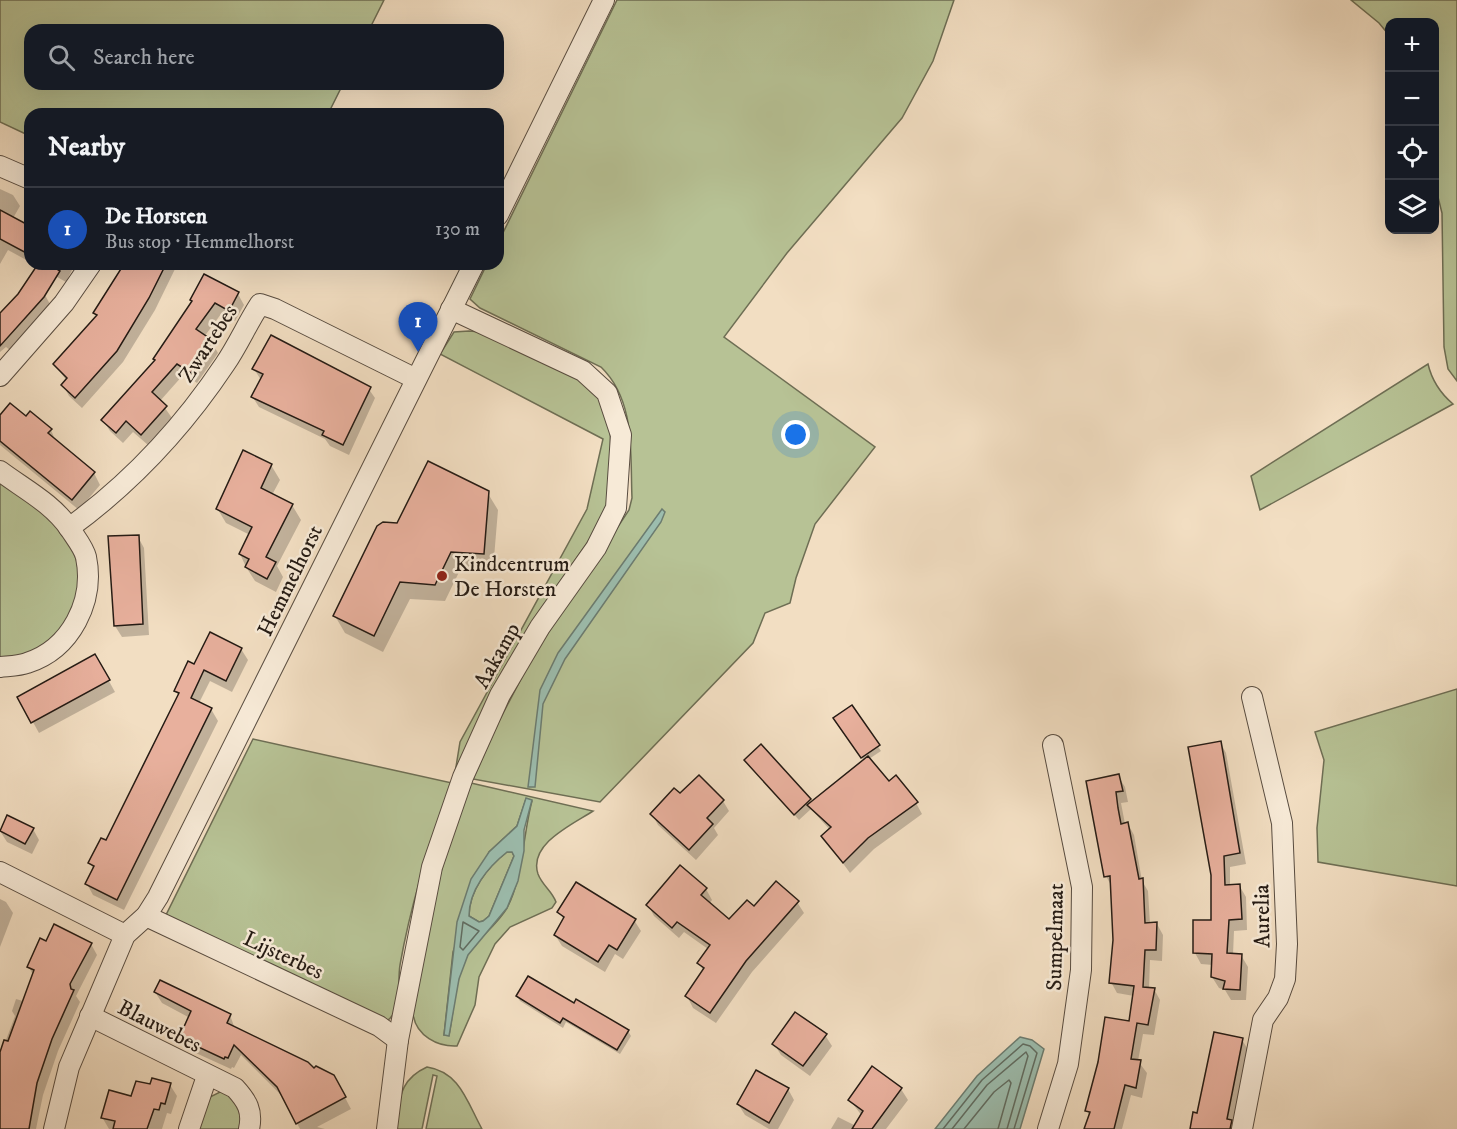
<!DOCTYPE html>
<html lang="en">
<head>
<meta charset="utf-8">
<style>
  body { margin:0; font-family:"IM FELL DW Pica",serif; background:#242831; color:#f1f3f6 }
  .controls { position:absolute; right:18px; top:18px; display:grid; overflow:hidden; border-radius:12px; box-shadow:0 6px 24px #0002 }
  .controls button { width:54px; height:54px; display:grid; place-items:center; padding:0; border:0; border-bottom:2px solid #363941; background:#171b24; color:#f1f3f6; font:30px sans-serif }
  .you { position:absolute; left:796px; top:435px; width:21px; height:21px; margin:-15px; border:4px solid #fff; border-radius:50%; background:#1a73e8; box-shadow:0 0 0 9px #1a73e833 }
  .badge { display:grid; place-items:center; width:39px; height:39px; border-radius:50%; background:#b45309; color:#fff; font-size:20px; font-weight:700 }
  .pin { position:absolute; translate:-50% -50px; filter:drop-shadow(0 2px 3px #0008) }
  .pin::after { content:''; position:absolute; top:32px; width:21px; height:18px; background:inherit; clip-path:polygon(0 0,100% 0,50% 100%) }
  .list { margin:0; padding:0; list-style:none }
  h2 { display:flex; justify-content:space-between; align-items:center; height:78px; margin:0; padding:0 24px; font-size:26px }
  h2 small { font-size:20px; font-weight:400; color:#9ea1a6 }
  .list li { display:grid; grid-template-columns:39px 1fr auto; gap:18px; align-items:center; box-sizing:border-box; height:84px; padding:0 24px; border-top:2px solid #363941 }
  .list b { display:block; font-size:22px; white-space:nowrap }
  .list p { margin:0; font-size:20px; white-space:nowrap; color:#9ea1a6 }
  .list em { font-size:20px; font-style:normal; color:#9ea1a6 }
  .icon { flex:none; width:33px; height:33px; fill:none; stroke:currentColor; stroke-width:2; stroke-linecap:round; stroke-linejoin:round }
  .map { position:relative; flex:none; width:1457px; height:1129px; overflow:hidden }
  .search { position:absolute; background:#171b24; box-shadow:0 6px 24px #0002; left:24px; top:24px; width:480px; height:66px; display:flex; align-items:center; gap:15px; box-sizing:border-box; padding:0 21px; border-radius:18px; color:#9ea1a6; font-size:22px }
  .panel { position:absolute; background:#171b24; box-shadow:0 6px 24px #0002; left:24px; top:108px; width:480px; height:162px; border-radius:18px }
  .map>svg:first-child { display:block }
</style>
</head>
<body>
<div class="map">
<svg width="1457" height="1129" viewBox="0 0 1457 1129">
  <rect width="100%" height="100%" fill="#f2dec2"/>
  <filter id="stains"><feTurbulence type="fractalNoise" baseFrequency=".00333" numOctaves="4"/><feColorMatrix values="0 0 0 0 .2 0 0 0 0 .09 0 0 0 0 .02 0 0 0 .5 -.17"/></filter>
  <radialGradient id="worn" r=".72"><stop offset=".6" stop-color="#630" stop-opacity="0"/><stop offset="1" stop-color="#630" stop-opacity=".3"/></radialGradient>
  <g fill="#b7c295" stroke="#6e6e54" stroke-width="1.5" fill-rule="evenodd">
    <polygon points="0,0 384,0 369,30 30,30 30,84 343,84 328,114 30,114 30,136 0,122"/>
    <path d="M 617,0 L 954,0 L 933,61 L 902,118 L 787,253 L 724,337 L 875,447 L 815,524 L 796,578 L 790,603 L 765,613 L 753,643 L 600,802 L 473,779 L 498,723 L 534,654 L 629,510 L 632,498 C 630,453 636,401 601,367 L 480,308 L 470,299 L 487,264 L 498,264 L 498,243 Z"/>
    <polygon points="1351,0 1457,0 1457,381 1448,369 1444,347 1442,213 1434,181 1434,22 1390,22 1389,35 1379,23"/>
    <polygon points="469,331 493,333 593,384 610,423 611,457 606,516 536,616 455,773 460,742 587,509 603,439 440,354 454,332"/>
    <path d="M 1428,364 C 1432,381 1440,393 1453,404 L 1260,510 L 1251,476 Z"/>
    <path d="M 0,478 C 18,493 53,518 65,536 C 95,578 73,634 27,654 C 20,657 8,656 0,657 Z"/>
    <polygon points="1457,689 1457,886 1318,862 1317,828 1324,760 1315,732"/>
    <path d="M 253,739 L 452,783 C 430,842 411,902 400,965 C 397,983 403,1009 387,1021 L 166,915 Z"/>
    <path d="M 471,783 L 593,811 C 573,824 528,844 538,874 C 542,885 552,891 556,902 L 552,908 L 510,927 L 495,944 L 479,977 L 475,1005 L 457,1046 C 438,1047 416,1036 413,1014 C 412,1005 416,992 418,982 C 427,919 446,842 471,783 ZM 526,799 L 532,801 C 523,834 523,878 507,908 C 497,925 478,938 468,954 C 455,977 454,1010 449,1035 L 444,1035 L 453,952 L 489,852 L 517,826 Z"/>
    <path d="M 507,852 L 512,852 L 514,856 L 489,916 L 483,921 L 479,922 L 469,916 C 469,890 488,867 507,852 Z"/>
    <path d="M 427,1067 C 460,1072 467,1102 482,1129 L 426,1129 L 437,1076 L 433,1075 L 422,1129 L 394,1129 C 400,1101 398,1080 427,1067 Z"/>
    <polygon points="222,1091 237,1098 244,1129 196,1129 210,1097"/>
  </g>
  <g fill="#9cbdae" stroke="#6c7c70" stroke-width="1.5" fill-rule="evenodd">
    <polygon points="662,509 665,512 661,522 565,659 543,704 535,787 528,787 540,690 558,653"/>
    <path d="M 526,798 L 532,800 L 524,830 L 524,851 L 518,881 L 507,908 L 468,955 L 459,979 L 449,1036 L 444,1035 L 457,922 L 471,879 L 489,852 L 517,826 ZM 507,852 L 512,852 L 514,856 L 489,916 L 483,921 L 479,922 L 469,916 C 469,890 488,867 507,852 Z"/>
    <polygon points="1020,1037 1032,1040 1044,1049 1020,1129 935,1129 977,1076"/>
  </g>
  <g fill="#0003">
    <polygon points="0,189 13,195 20,206 12,220 30,229 30,262 8,250 0,264"/>
    <polygon points="34,264 75,264 66,282"/>
    <polygon points="126,264 172,264 175,269 155,310 123,362 82,408 69,396 63,385 67,381 54,364 98,318"/>
    <polygon points="25,286 45,295 51,306 11,351 6,347 0,352 0,315"/>
    <polygon points="238,294 244,305 235,321 221,314 204,337 211,341 218,353 197,383 184,374 160,401 172,418 148,445 133,432 123,443 110,431 103,420 156,361 193,302 191,300"/>
    <polygon points="254,369 368,388 375,398 349,455 330,446 325,439 259,407 252,396 261,380"/>
    <polygon points="0,417 26,418 51,430 56,442 94,473 100,485 79,510 0,445"/>
    <polygon points="244,452 271,465 280,480 272,495 292,505 301,520 277,566 283,577 276,592 255,581 246,567 240,554 250,535 226,523 217,508"/>
    <polygon points="487,492 498,510 493,570 461,568 445,601 410,599 383,652 345,633 335,616 398,525"/>
    <polygon points="138,537 144,548 149,635 122,637 115,626"/>
    <polygon points="241,649 248,660 232,692 210,681 199,703 211,709 218,721 124,910 93,895 87,884 94,870 90,863 107,842 179,697 176,691 195,666"/>
    <polygon points="95,656 115,692 39,733 19,697"/>
    <polygon points="851,707 881,751 869,759 888,783 916,803 922,814 874,849 850,873 823,836 830,830 811,809 799,820 745,760 812,803 864,761 838,723"/>
    <polygon points="1220,742 1226,753 1246,864 1230,867 1230,886 1239,885 1246,897 1247,930 1234,931 1233,955 1241,955 1248,967 1246,1000 1231,1000 1225,990 1219,988 1212,977 1213,965 1201,964 1195,953 1213,921 1211,875 1190,748"/>
    <polygon points="1118,776 1125,787 1128,802 1121,803 1125,824 1128,824 1134,835 1142,881 1148,891 1150,924 1157,924 1163,935 1162,961 1150,960 1149,989 1154,989 1160,1000 1154,1035 1143,1034 1138,1061 1147,1073 1142,1098 1131,1095 1122,1129 1085,1129 1090,1116 1087,1111 1130,1023 1134,996 1117,993 1111,982 1115,940 1112,887 1106,876 1088,782"/>
    <polygon points="680,795 723,801 729,811 714,828 718,835 696,860 658,825 652,814"/>
    <polygon points="33,829 39,840 32,854 7,842 0,831"/>
    <polygon points="706,889 712,900 709,904 729,921 797,902 804,913 752,972 716,1023 693,1008 687,996 704,972 699,963 708,949 684,932 679,938 654,916 648,905"/>
    <polygon points="0,899 6,902 13,913 0,947"/>
    <polygon points="559,912 634,920 641,931 623,959 615,954 605,972 562,946 555,935 564,920"/>
    <polygon points="47,943 91,944 97,955 76,996 80,1002 58,1051 43,1095 36,1129 0,1129 0,1056 15,1016 12,1011 16,999 23,1001 33,975 29,967"/>
    <polygon points="155,992 230,1015 235,1029 340,1088 351,1109 317,1127 325,1129 300,1129 283,1097 241,1055 234,1068 232,1067 231,1069 187,1049 180,1038 190,1018 162,1003"/>
    <polygon points="517,996 574,1005 628,1031 631,1036 620,1054 566,1022 563,1028 520,1001"/>
    <polygon points="825,1035 832,1046 810,1076 781,1055 774,1044"/>
    <polygon points="1242,1040 1249,1051 1233,1129 1191,1129"/>
    <polygon points="873,1068 901,1089 908,1100 886,1129 831,1129 838,1117 856,1126 862,1116 850,1100"/>
    <polygon points="170,1085 177,1096 171,1114 167,1113 162,1129 109,1129 102,1117 151,1086"/>
    <polygon points="788,1089 794,1100 778,1129 769,1129 745,1115 738,1104"/>
  </g>
  <g fill="none" stroke-linecap="round" stroke-linejoin="round">
    <g stroke="#606c61" stroke-width="1.5">
      <polygon points="463,922 479,931 463,950 460,947"/>
      <polyline points="943,1129 982,1080 1023,1044 1030,1046 1037,1053 1014,1129"/>
      <polyline points="952,1129 987,1085 1026,1052 1028,1056 1007,1129"/>
      <polyline points="964,1129 994,1092 1009,1080 1011,1083 998,1129"/>
    </g>
  </g>
  <g fill="#e8b09d" stroke="#251b14" stroke-width="1.5">
    <polygon points="0,210 30,226 30,255 0,239"/>
    <polygon points="38,264 49,264 60,271 44,297 0,346 0,313 18,294"/>
    <polygon points="124,264 166,264 149,298 117,351 75,398 61,385 67,378 53,364 97,315 93,313"/>
    <polygon points="204,274 239,292 229,311 215,303 196,329 212,340 191,373 177,364 152,392 167,406 141,435 126,421 116,433 101,420 155,360 153,359 192,301 190,300"/>
    <polygon points="271,335 371,387 343,445 322,435 324,431 251,397 263,374 252,369"/>
    <polygon points="10,403 26,416 30,411 52,429 48,433 95,472 72,500 0,441 0,415"/>
    <polygon points="243,450 272,464 261,488 293,504 266,557 276,562 267,579 245,567 249,559 239,554 252,527 216,509"/>
    <polygon points="428,461 489,491 484,554 451,552 435,585 400,582 374,636 333,616 377,526 383,522 397,523"/>
    <polygon points="139,535 143,624 114,626 108,536"/>
    <polygon points="210,632 242,648 226,681 204,670 191,698 212,708 117,900 85,884 94,866 88,863 101,838 106,840 179,693 174,691 188,661 194,664"/>
    <polygon points="95,654 110,680 31,723 17,697"/>
    <polygon points="852,705 880,745 861,758 833,718"/>
    <polygon points="1221,741 1240,853 1224,856 1225,885 1240,884 1242,919 1229,920 1227,953 1242,954 1240,990 1223,989 1225,981 1211,977 1212,954 1193,953 1193,920 1211,920 1211,875 1188,747"/>
    <polygon points="761,744 811,799 794,815 744,760"/>
    <polygon points="868,756 889,781 896,775 918,802 868,838 843,863 821,836 831,827 807,805"/>
    <polygon points="1119,774 1123,791 1116,792 1118,808 1121,824 1128,822 1139,879 1143,878 1145,923 1157,922 1156,950 1145,950 1143,987 1155,988 1148,1025 1137,1023 1131,1059 1141,1060 1136,1088 1125,1085 1114,1129 1084,1129 1090,1112 1085,1111 1098,1062 1105,1017 1129,1021 1134,986 1109,983 1113,940 1110,876 1104,877 1086,781"/>
    <polygon points="699,775 724,800 707,818 713,824 689,850 650,814 674,788 680,793"/>
    <polygon points="7,815 34,828 25,844 0,831"/>
    <polygon points="680,865 707,888 701,895 729,919 747,900 754,906 776,881 799,901 746,961 710,1013 685,996 704,968 697,963 710,945 677,922 672,928 646,905"/>
    <polygon points="576,882 636,919 617,950 609,945 598,962 554,935 564,917 557,912"/>
    <polygon points="54,924 92,943 70,984 71,989 74,990 52,1039 37,1083 29,1129 0,1129 0,1052 4,1040 8,1041 34,970 27,967 40,938 46,941"/>
    <polygon points="528,976 574,1003 576,999 629,1030 617,1050 563,1018 560,1023 516,996"/>
    <polygon points="160,980 231,1014 227,1023 308,1062 314,1068 316,1066 334,1075 346,1097 296,1124 277,1087 234,1045 228,1058 225,1057 224,1059 179,1038 191,1011 154,992"/>
    <polygon points="795,1012 827,1034 803,1066 772,1044"/>
    <polygon points="1214,1032 1243,1038 1227,1119 1232,1120 1230,1129 1190,1129 1193,1112 1197,1113"/>
    <polygon points="872,1066 902,1088 872,1129 852,1129 863,1111 848,1100"/>
    <polygon points="756,1070 789,1088 769,1123 737,1104"/>
    <polygon points="152,1078 171,1083 165,1104 161,1103 159,1110 154,1109 147,1129 113,1129 115,1121 101,1118 109,1090 131,1096 136,1081 150,1084"/>
  </g>
  <g fill="none" stroke-linecap="round" stroke-linejoin="round">
    <defs>
      <g id="minor">
        <polyline points="0,166 30,179"/>
        <polyline points="498,215 604,0"/>
        <polyline points="0,376 64,303 91,264"/>
        <path d="M 0,471 C 24,489 52,503 70,529 C 75,537 84,548 86,557 C 95,601 71,649 27,663 C 19,666 9,666 0,667"/>
        <path d="M 69,528 C 131,483 183,427 225,364 C 238,345 247,324 260,304 L 275,309 L 416,379"/>
        <polyline points="0,872 125,935"/>
        <polyline points="146,916 379,1026 398,1040"/>
        <path d="M 90,1016 L 235,1088 C 247,1101 253,1111 249,1129"/>
        <polyline points="54,1129 69,1067 125,935 146,916 158,897 474,264"/>
        <polyline points="189,1129 207,1076"/>
        <polyline points="387,1129 398,1040 432,867 463,777 500,695 540,627 596,548 616,508 621,435 607,393 583,371 451,309"/>
        <polyline points="1048,1129 1068,1064 1081,970 1082,887 1053,745"/>
        <polyline points="1242,1129 1263,1020 1278,998 1285,979 1287,944 1282,823 1252,697"/>
      </g>
    </defs>
    <use href="#minor" stroke="#584c40" stroke-width="22"/>
    <use href="#minor" stroke="#f7ead7" stroke-width="20"/>
  </g>
  <circle fill="#8f2418" stroke="#f7ead7" stroke-width="2" cx="442" cy="576" r="6"/>
  <g text-anchor="middle" stroke-width="5" stroke-linejoin="round" paint-order="stroke">
    <g font-size="22" fill="#251b14" stroke="#f7ead7">
      <text transform="translate(207 343) rotate(-57)" y="8">Zwartebes</text>
      <text transform="translate(289 580) rotate(-64)" y="8">Hemmelhorst</text>
      <text transform="translate(496 655) rotate(-61)" y="8">Aakamp</text>
      <text transform="translate(1261 916) rotate(-91)" y="8">Aurelia</text>
      <text transform="translate(1054 937) rotate(-89)" y="8">Sumpelmaat</text>
      <text transform="translate(284 954) rotate(25)" y="8">Lijsterbes</text>
      <text transform="translate(160 1025) rotate(27)" y="8">Blauwebes</text>
    </g>
    <g font-size="22" fill="#251b14" stroke="#f7ead7" text-anchor="start">
      <text x="454" y="571">Kindcentrum<tspan x="454" dy="25">De Horsten</tspan></text>
    </g>
  </g>
  <rect width="100%" height="100%" filter="url(#stains)"/>
  <rect width="100%" height="100%" fill="url(#worn)"/>
</svg>
<div class="controls">
<button>+</button>
<button>−</button>
<button><svg class="icon" aria-label="locate" viewBox="0 0 24 24"><circle cx="12" cy="12" r="6"/><path d="M12 2v4M12 18v4M2 12h4M18 12h4"/></svg></button>
<button><svg class="icon" aria-label="layers" viewBox="0 0 24 24"><path d="M12 4l9 5-9 5-9-5zM3 14l9 5 9-5"/></svg></button>
</div>
<div class="you"></div>
<div class="pin badge" style="left:418px;top:352px;background:#1a4fb4">1</div>
<div class="search"><svg class="icon" aria-label="search" viewBox="0 0 24 24"><circle cx="10" cy="10" r="6"/><path d="M15 15l6 6"/></svg>Search here</div>
<section class="panel">
<h2>Nearby<small></small></h2>
<ul class="list">
<li><span class="badge" style="background:#1a4fb4">1</span><div><b>De Horsten</b><p>Bus stop · Hemmelhorst</p></div><em>130 m</em></li>
</ul>
</section>
</div>
</body>
</html>
